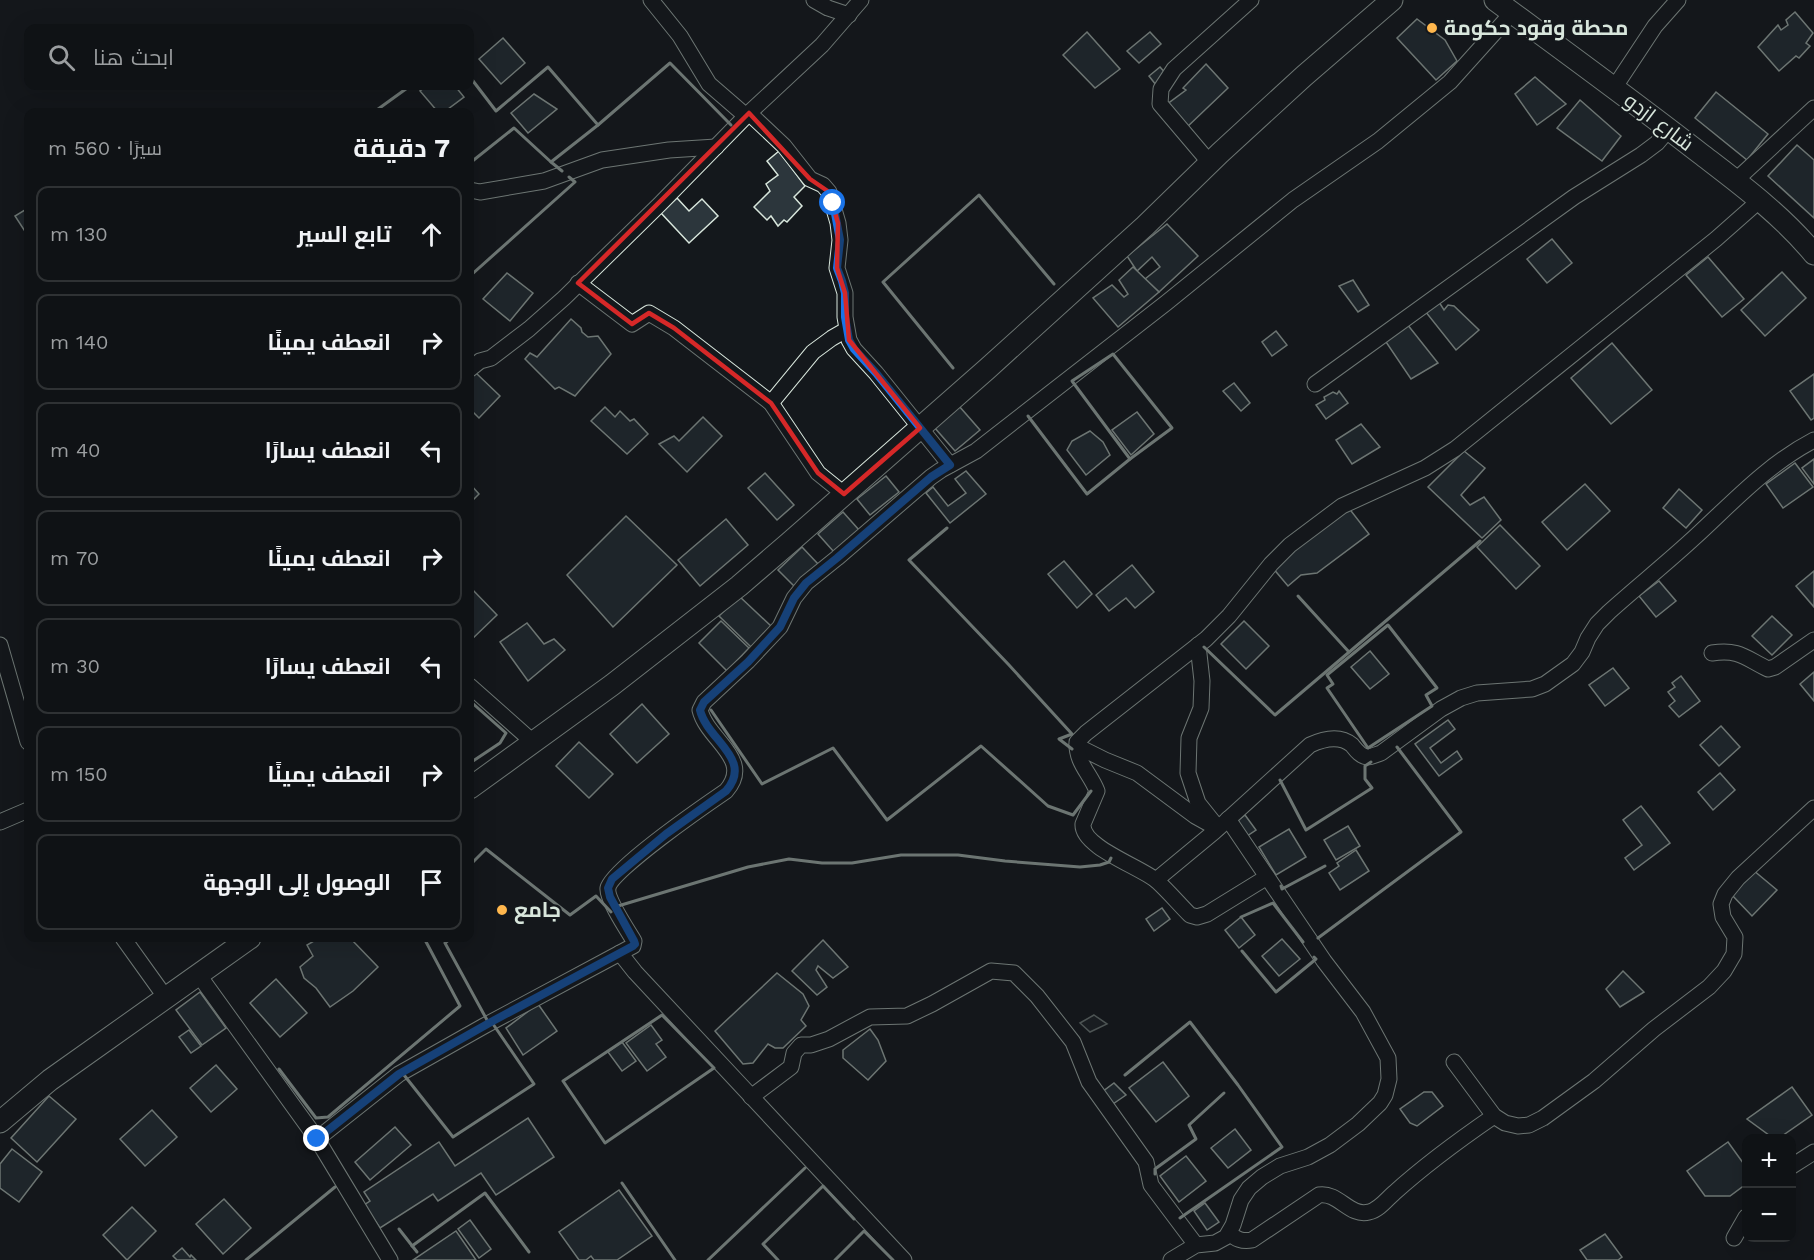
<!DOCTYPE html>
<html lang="ar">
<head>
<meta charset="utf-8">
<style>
  body { margin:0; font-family:"Work Sans",Cairo,sans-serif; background:#181b1e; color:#f1f3f6; direction:rtl }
  .controls { position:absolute; right:18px; bottom:18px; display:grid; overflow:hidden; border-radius:12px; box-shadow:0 6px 24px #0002 }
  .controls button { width:54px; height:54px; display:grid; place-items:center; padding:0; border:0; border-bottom:2px solid #2f3234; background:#0f1215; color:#f1f3f6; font:30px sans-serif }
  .stop { position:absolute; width:18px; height:18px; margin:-14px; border:4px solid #1a73e8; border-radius:50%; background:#fff }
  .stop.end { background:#1a73e8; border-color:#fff; box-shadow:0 2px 6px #0008 }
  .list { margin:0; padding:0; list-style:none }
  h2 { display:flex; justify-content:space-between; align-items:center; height:78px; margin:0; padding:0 24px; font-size:26px }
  h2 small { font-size:20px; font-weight:400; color:#9b9ea0 }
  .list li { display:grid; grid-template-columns:39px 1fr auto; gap:18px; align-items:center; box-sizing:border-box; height:96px; margin:0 12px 12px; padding:0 12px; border:2px solid #2f3234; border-radius:12px }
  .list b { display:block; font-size:22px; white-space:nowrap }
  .list em { font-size:20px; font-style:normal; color:#9b9ea0 }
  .icon { flex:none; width:33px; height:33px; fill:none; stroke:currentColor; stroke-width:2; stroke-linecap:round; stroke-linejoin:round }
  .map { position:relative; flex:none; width:1814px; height:1260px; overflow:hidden; direction:ltr }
  .search { position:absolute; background:#0f1215; box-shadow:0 6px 24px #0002; left:24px; top:24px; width:450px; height:66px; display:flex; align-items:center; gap:15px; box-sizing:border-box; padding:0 21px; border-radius:12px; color:#9b9ea0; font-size:22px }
  .panel { position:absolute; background:#0f1215; box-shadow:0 6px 24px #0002; left:24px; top:108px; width:450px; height:834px; border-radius:12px; direction:rtl }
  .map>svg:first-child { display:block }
</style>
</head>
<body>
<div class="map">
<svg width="1814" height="1260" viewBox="0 0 1814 1260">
  <rect width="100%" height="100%" fill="#14181c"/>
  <polygon fill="#202428" stroke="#939e99" stroke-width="1.5" points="1094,1015 1107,1024 1090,1032 1080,1023"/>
  <g fill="#2c363c" stroke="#d8e6dc" stroke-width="1.5">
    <polygon points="1795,12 1813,33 1806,43 1810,46 1799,58 1796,56 1779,71 1758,47 1778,25 1781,30 1788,25 1786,20"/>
    <polygon points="1417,19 1445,40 1457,61 1436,80 1397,38"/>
    <polygon points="1087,32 1120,69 1095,88 1063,55"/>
    <polygon points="1150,32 1161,44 1139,63 1127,51"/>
    <polygon points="503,38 525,63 501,84 479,59"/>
    <polygon points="1206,64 1228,88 1185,129 1166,105 1186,90 1183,88"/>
    <polygon points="1160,67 1168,76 1156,85 1149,76"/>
    <polygon points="1535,77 1566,104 1537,125 1515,94"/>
    <polygon points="427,86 455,86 464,97 444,112 438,112 420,91"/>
    <polygon points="1716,92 1768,134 1747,160 1695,118"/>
    <polygon points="534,94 557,109 528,133 511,113"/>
    <polygon points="1580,100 1621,136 1602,161 1557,128"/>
    <polygon points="1797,145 1814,160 1814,218 1768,176"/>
    <polygon points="779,151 805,186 794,197 802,206 787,222 784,220 778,226 771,216 767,220 754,207 770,191 766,184 778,175 767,161"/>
    <polygon points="677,198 689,211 702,199 718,216 689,243 661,213"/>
    <polygon points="28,208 28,236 15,216"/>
    <polygon points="1167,224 1198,256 1159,292 1145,279 1160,267 1152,257 1137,271 1127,256"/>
    <polygon points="1552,239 1572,263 1547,283 1527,259"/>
    <polygon points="1708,257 1744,299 1722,317 1686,275"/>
    <polygon points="1133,267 1159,292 1118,327 1093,298 1112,285 1124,297 1128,294 1119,280"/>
    <polygon points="1782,272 1806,298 1765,336 1741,310"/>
    <polygon points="507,273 533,293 510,321 483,299"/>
    <polygon points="1353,280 1369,305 1358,312 1339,286"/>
    <polygon points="1439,302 1444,310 1448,305 1454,306 1479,330 1456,350 1425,311"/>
    <polygon points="571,319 581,328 582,332 588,337 598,336 611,354 575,396 559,387 555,389 525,359 530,353 537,357"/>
    <polygon points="1407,324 1438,363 1411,379 1384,339"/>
    <polygon points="1276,331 1287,345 1272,356 1262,342"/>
    <polygon points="1612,343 1652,390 1611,424 1571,378"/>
    <polygon points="476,373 500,396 479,418 470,409 470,379"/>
    <polygon points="1814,374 1814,418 1811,420 1790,391"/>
    <polygon points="1234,383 1250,403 1241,411 1223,391"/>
    <polygon points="1339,391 1348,403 1326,419 1316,405 1325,400 1324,397 1333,392 1337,394"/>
    <polygon points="959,406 980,430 955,451 934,427"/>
    <polygon points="605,407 615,417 620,411 630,421 634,419 648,434 627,454 591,421"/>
    <polygon points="1137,412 1154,434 1131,455 1112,430"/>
    <polygon points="703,417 722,436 687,472 659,444 674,436 679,441"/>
    <polygon points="1361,424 1380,447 1352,464 1336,440"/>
    <polygon points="1090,431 1103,442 1110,455 1086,475 1067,450 1072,441"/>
    <polygon points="1464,451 1485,468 1461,495 1470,505 1484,497 1501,520 1482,538 1428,487"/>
    <polygon points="1814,459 1814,484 1802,468"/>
    <polygon points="1795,463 1813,487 1783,508 1766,484"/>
    <polygon points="966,471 986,494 950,523 926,493 933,487 948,506 966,493 955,479"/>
    <polygon points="765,473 794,505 777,520 748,488"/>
    <polygon points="886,476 899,492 870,515 857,499"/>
    <polygon points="470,484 479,494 470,503"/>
    <polygon points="1585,484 1610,511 1567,550 1542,522"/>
    <polygon points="1679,489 1702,510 1686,528 1663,508"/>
    <polygon points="1348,507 1369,534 1317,573 1301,575 1288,586 1272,567"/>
    <polygon points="843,512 859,530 834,552 818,534"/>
    <polygon points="626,516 677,565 613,627 567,575"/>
    <polygon points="726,519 748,545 700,586 678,560"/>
    <polygon points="1500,525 1540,566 1516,589 1477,547"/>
    <polygon points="802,547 818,564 794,586 778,570"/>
    <polygon points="1064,561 1092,594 1077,608 1048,574"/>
    <polygon points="1132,565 1154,592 1135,608 1126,598 1109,611 1096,595"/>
    <polygon points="1814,571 1814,607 1796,586"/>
    <polygon points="1659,581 1676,601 1656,617 1639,596"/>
    <polygon points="470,587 497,615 470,641"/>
    <polygon points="739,596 771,626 751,647 719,616"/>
    <polygon points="1772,616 1792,635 1772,655 1752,636"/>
    <polygon points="721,621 749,648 727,671 699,643"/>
    <polygon points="1244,621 1269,646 1246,669 1221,644"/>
    <polygon points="527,623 544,644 554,639 565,650 528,681 500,642"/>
    <polygon points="1370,651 1389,674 1370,689 1351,667"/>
    <polygon points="1613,668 1629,688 1605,706 1589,685"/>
    <polygon points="1814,672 1814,701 1800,684"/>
    <polygon points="1681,676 1700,701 1679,717 1669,706 1675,701 1668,692 1675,687 1672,683"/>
    <polygon points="642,704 669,734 637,763 610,734"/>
    <polygon points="1448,720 1455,729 1430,748 1441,763 1457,751 1462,759 1439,776 1415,744"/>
    <polygon points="1721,726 1740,747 1719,766 1700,745"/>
    <polygon points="579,742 613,774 589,798 556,766"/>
    <polygon points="1720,773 1735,790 1713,810 1698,792"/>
    <polygon points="1641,806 1670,843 1634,870 1625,858 1642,845 1623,820"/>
    <polygon points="1245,815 1256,830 1247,836 1236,822"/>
    <polygon points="1348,826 1360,846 1336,860 1324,840"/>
    <polygon points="1289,829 1306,857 1276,875 1259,847"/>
    <polygon points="1356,850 1369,871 1340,890 1329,873 1339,866 1337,863"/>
    <polygon points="1753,870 1777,890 1752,916 1731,894"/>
    <polygon points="1162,908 1170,919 1154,931 1146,919"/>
    <polygon points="1241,917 1255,935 1239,948 1225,930"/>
    <polygon points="319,938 350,938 378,967 353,991 330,1007 316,988 304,978 300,967 313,956 307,945"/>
    <polygon points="1282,939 1300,959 1279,976 1262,956"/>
    <polygon points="823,940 848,967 833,978 818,966 816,970 827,987 817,995 792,971"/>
    <polygon points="1623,971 1644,992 1620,1007 1606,989"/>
    <polygon points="777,973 803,994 809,1006 801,1020 806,1026 783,1048 775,1048 768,1044 753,1063 743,1064 715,1031"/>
    <polygon points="276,979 307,1013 280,1037 250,1003"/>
    <polygon points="200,992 226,1028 202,1045 176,1010"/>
    <polygon points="538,1004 557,1031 523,1055 506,1028"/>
    <polygon points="651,1025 662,1040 656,1044 666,1057 647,1071 626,1043"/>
    <polygon points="870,1029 878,1040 886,1061 868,1080 843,1058 843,1050"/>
    <polygon points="189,1030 201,1046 191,1053 179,1037"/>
    <polygon points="622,1042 636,1061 622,1071 608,1052"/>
    <polygon points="1163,1062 1189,1096 1156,1122 1129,1088"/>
    <polygon points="216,1065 237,1089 211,1112 190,1088"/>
    <polygon points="1114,1083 1126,1095 1110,1106 1102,1092"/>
    <polygon points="1792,1087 1812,1115 1779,1138 1773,1138 1747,1119"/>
    <polygon points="1424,1092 1432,1092 1443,1106 1417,1126 1410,1123 1400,1109"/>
    <polygon points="49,1096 76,1119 37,1162 11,1138"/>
    <polygon points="152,1110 177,1137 145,1166 120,1139"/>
    <polygon points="528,1118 554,1157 496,1195 481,1173 438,1201 433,1194 380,1228 364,1205 370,1201 364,1192 439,1142 455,1166"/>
    <polygon points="395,1127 411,1145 370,1180 355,1162"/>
    <polygon points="1235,1129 1251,1150 1228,1168 1211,1148"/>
    <polygon points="1728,1142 1746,1167 1746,1184 1730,1196 1705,1196 1687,1171"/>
    <polygon points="12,1149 42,1172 19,1202 0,1188 0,1164"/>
    <polygon points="1186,1156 1206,1181 1179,1202 1160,1176"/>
    <polygon points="619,1190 652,1236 617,1260 594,1260 591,1256 586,1260 579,1260 559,1232"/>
    <polygon points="224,1199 251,1228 223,1254 196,1224"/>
    <polygon points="1205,1203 1219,1222 1207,1230 1194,1211"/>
    <polygon points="132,1207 156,1231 127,1260 103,1235"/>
    <polygon points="470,1220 491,1249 479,1258 458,1229"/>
    <polygon points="456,1231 476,1260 413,1260"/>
    <polygon points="1605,1234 1622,1257 1618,1260 1587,1260 1580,1250"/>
    <polygon points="182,1248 190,1257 191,1255 196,1260 177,1260 173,1256"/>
  </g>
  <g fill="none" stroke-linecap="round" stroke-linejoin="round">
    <defs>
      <g id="street">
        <polyline points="651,0 680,36 709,84 746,116"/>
        <polyline points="814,0 828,8 849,15"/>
        <polyline points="1614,88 1655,26 1678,0"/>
        <polyline points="749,113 784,146 810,179 823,185 829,192 838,223 840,240 837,268 845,293 845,317 849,340 854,349 876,373 950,465"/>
        <polyline points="1210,163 1160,104 1161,89 1174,69 1251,0"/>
        <polyline points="1735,181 1814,108"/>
        <polyline points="470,190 480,192 544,181 602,160 669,150 716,147"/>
        <polyline points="578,283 632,324 649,313 674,328 771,403 818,473 844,494"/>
        <polyline points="470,369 480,361 491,358 529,329 564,298 660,204 749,113 822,45 861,0"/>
        <polyline points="1315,384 1574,197 1641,155 1657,143 1669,129"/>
        <polyline points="771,403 813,352 832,338 846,330"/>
        <polyline points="0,645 28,742"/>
        <polyline points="1198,645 1202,681 1201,708 1189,738 1188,773 1198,803 1218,828"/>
        <path d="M 1712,653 C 1740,649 1745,658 1768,669 L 1775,667 L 1814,640"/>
        <polyline points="470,686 533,742"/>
        <polyline points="1077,746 1105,760 1137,773 1195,816 1213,826"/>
        <polyline points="0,822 28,810"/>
        <path d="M 1267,877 L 1207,914 L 1197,917 L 1190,915 C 1179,904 1169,892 1157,881 C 1141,867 1081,847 1083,824 L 1097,791 C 1090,773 1076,763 1077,742 L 1086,733 L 1206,639 L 1229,616 L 1271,564 L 1290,545 L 1342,506 L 1425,468 L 1455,449 L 1716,239 L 1759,201"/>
        <path d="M 1156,880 L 1214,832 L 1310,745 C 1323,739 1340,735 1352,745 C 1356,750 1360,756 1367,757 C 1372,757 1377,754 1381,753 L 1441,709 L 1461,698 L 1477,693 L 1532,689 L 1545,684 L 1573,664 L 1582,652 L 1588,638 L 1597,624 L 1609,612 C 1638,586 1668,562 1696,536 C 1734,501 1768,464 1814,440"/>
        <polyline points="123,938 166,998"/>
        <polyline points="620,953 635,972 904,1260"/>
        <polyline points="198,974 317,1139 390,1260"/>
        <polyline points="1454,1062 1494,1116 1505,1123 1518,1126 1529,1125 1543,1118 1594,1081 1654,1029 1709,987 1724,971 1734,954 1735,937 1723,917 1721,904 1725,894 1738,878 1814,808"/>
        <polyline points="751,1097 791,1067 794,1053 801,1045 811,1045 829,1039 870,1017 907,1016 932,1004 991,971 1014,973 1037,996 1073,1042 1089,1082 1146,1162 1151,1185 1196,1245"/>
        <path d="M 317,1139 L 399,1074 L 484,1026 L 633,946 L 634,941 C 628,931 606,898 608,888 C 611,870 707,804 726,791 C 754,759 707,740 700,710 L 704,702 L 748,661 L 780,627 L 794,598 L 806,583 L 837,558 L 931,477 L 941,470 L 976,451 L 1166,303 L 1293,200 L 1378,141 L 1450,82 L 1512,13"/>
        <polyline points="1792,1166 1814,1152"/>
        <path d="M 1229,1233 C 1236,1239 1242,1242 1252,1240 L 1319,1195 C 1339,1192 1349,1217 1369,1212 C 1379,1210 1387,1199 1394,1193 C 1426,1164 1459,1140 1494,1116"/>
        <polyline points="1734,1238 1746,1217"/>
        <polyline points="1171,1260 1196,1245 1215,1243 1226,1237 1233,1225 1241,1200 1249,1188 1262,1177 1280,1166 1308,1157 1330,1145 1358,1124 1380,1103 1385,1095 1389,1079 1388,1058 1363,1012 1324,961 1228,819"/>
      </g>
      <g id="secondary">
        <path d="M 1495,0 C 1564,51 1633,101 1701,154 C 1740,184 1782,215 1814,254"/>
        <polyline points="470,788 612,685 739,586 789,543 987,369 1145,226 1220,153 1304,76 1392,0"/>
        <polyline points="0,1122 50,1080 250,938"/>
      </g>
    </defs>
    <use href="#street" stroke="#d8e6dc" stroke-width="17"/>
    <use href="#secondary" stroke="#d8e6dc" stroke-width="23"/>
    <use href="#street" stroke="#14181c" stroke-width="15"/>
    <use href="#secondary" stroke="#14181c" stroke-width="21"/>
    <g stroke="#d8e6dc" stroke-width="3">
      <polyline points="470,77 496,111 548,67 598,125 551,162 562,171"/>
      <polyline points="374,112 410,86"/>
      <polyline points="598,125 670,63 731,125"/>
      <polyline points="470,163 514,128 551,162"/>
      <polyline points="470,276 575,182 569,177"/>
      <polygon points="1113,354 1172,428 1130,459 1072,381"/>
      <polyline points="953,368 883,282 979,195 1054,284"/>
      <polyline points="1028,416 1087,494 1130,459"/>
      <polyline points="947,528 909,560 1009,665 1072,734 1059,739 1072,749"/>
      <polyline points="1298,596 1349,652"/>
      <polygon points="1388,625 1437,688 1426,695 1432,706 1368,748 1327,688 1333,684 1327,675"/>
      <polyline points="1204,647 1275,715 1480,541"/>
      <polyline points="470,701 506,733 500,743 470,763"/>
      <polyline points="711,710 762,784 833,748 887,820 981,746 1048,806 1073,815 1091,791"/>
      <polyline points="1280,780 1306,830 1372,788 1365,779 1365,766 1371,762"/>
      <polyline points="470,865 486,849 570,915 596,896 611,912"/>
      <polyline points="1281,886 1282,889 1325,866"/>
      <polyline points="618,906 748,867 789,859 822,863 852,863 901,855 958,855 1005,861 1080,867 1100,865 1109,862 1111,858"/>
      <polyline points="1241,917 1273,903 1303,942"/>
      <polyline points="451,938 445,943 487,1020"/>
      <polyline points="1318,938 1461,832 1397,747"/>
      <polyline points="1242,951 1276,992 1316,959 1314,957"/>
      <polygon points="662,1015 714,1068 605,1143 563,1081"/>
      <polyline points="279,1069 316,1118 328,1117 460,1006 424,938 425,938"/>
      <polyline points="404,1075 453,1137 534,1084 493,1024"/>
      <polyline points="1125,1075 1190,1022 1238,1085 1282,1147 1180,1218"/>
      <polyline points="1155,1174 1155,1169 1196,1139 1189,1125 1224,1093"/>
      <polyline points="622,1183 675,1260"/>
      <polyline points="399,1229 417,1252"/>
      <polyline points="412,1246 485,1193 529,1252"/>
      <polyline points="246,1260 335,1187"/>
      <polyline points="708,1260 805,1168"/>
      <polyline points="778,1260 763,1244 823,1186 854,1219"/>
      <polyline points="835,1260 864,1231 893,1260"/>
    </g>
  </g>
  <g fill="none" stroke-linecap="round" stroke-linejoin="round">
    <path stroke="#1a73e8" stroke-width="8" d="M 317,1139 L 399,1074 L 491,1022 L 633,946 L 635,944 L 634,941 L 610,897 L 608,888 L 612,879 L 666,834 L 726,791 C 754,759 707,740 700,710 L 704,702 L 748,662 L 780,627 L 794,598 L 806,583 L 837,558 L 931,477 L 950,465 L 876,373 L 854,349 L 849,340 L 845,317 L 845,293 L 842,281 L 837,268 L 840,240 L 833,203"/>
  </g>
  <path d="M0 0H1814V1260H0ZM 749,113 L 810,179 L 829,192 L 838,223 L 837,268 L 845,293 L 849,340 L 920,428 L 844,494 L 818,473 L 771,403 L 674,328 L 649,313 L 632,324 L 578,283 Z" fill="#14181c" fill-opacity=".55" fill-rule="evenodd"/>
  <path fill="none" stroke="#d62828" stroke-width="4.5" stroke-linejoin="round" d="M 749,113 L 810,179 L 829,192 L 838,223 L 837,268 L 845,293 L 849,340 L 920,428 L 844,494 L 818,473 L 771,403 L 674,328 L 649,313 L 632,324 L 578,283 Z"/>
  <g fill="#ffb74d" stroke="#14181c" stroke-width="2">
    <circle cx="1432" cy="28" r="6"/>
    <circle cx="502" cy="910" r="6"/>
  </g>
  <g text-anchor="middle" stroke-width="4.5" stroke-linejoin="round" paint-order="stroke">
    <g font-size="21" font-weight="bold" fill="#d8e6dc" stroke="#14181c" text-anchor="start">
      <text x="1444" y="35">محطة وقود حكومة</text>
      <text x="514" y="917">جامع</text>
    </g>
    <g font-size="21" fill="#d8e6dc" stroke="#14181c">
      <text transform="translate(1659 122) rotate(37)" y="7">شارع ازدو</text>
    </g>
  </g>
</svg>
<div class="controls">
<button>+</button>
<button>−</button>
</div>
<div class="stop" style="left:833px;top:203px"></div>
<div class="stop end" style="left:317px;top:1139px"></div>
<div class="search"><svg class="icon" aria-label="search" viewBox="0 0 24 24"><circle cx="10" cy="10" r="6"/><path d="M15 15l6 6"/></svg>ابحث هنا</div>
<section class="panel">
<h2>7 دقيقة<small>سيرًا · 560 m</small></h2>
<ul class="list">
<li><svg class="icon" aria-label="ahead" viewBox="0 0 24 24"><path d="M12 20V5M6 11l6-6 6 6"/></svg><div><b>تابع السير</b></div><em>130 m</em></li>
<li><svg class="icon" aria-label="right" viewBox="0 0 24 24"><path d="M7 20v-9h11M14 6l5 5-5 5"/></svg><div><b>انعطف يمينًا</b></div><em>140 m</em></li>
<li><svg class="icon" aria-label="left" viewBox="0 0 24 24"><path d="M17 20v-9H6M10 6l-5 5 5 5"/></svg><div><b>انعطف يسارًا</b></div><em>40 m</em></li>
<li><svg class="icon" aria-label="right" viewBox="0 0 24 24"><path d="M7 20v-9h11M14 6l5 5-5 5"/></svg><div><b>انعطف يمينًا</b></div><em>70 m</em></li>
<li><svg class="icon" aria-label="left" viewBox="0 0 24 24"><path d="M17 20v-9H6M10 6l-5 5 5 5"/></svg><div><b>انعطف يسارًا</b></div><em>30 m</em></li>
<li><svg class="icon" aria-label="right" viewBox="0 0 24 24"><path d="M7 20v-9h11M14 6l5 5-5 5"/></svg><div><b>انعطف يمينًا</b></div><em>150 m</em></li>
<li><svg class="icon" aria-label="arrive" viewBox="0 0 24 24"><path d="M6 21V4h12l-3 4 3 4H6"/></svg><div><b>الوصول إلى الوجهة</b></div></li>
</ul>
</section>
</div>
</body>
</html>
